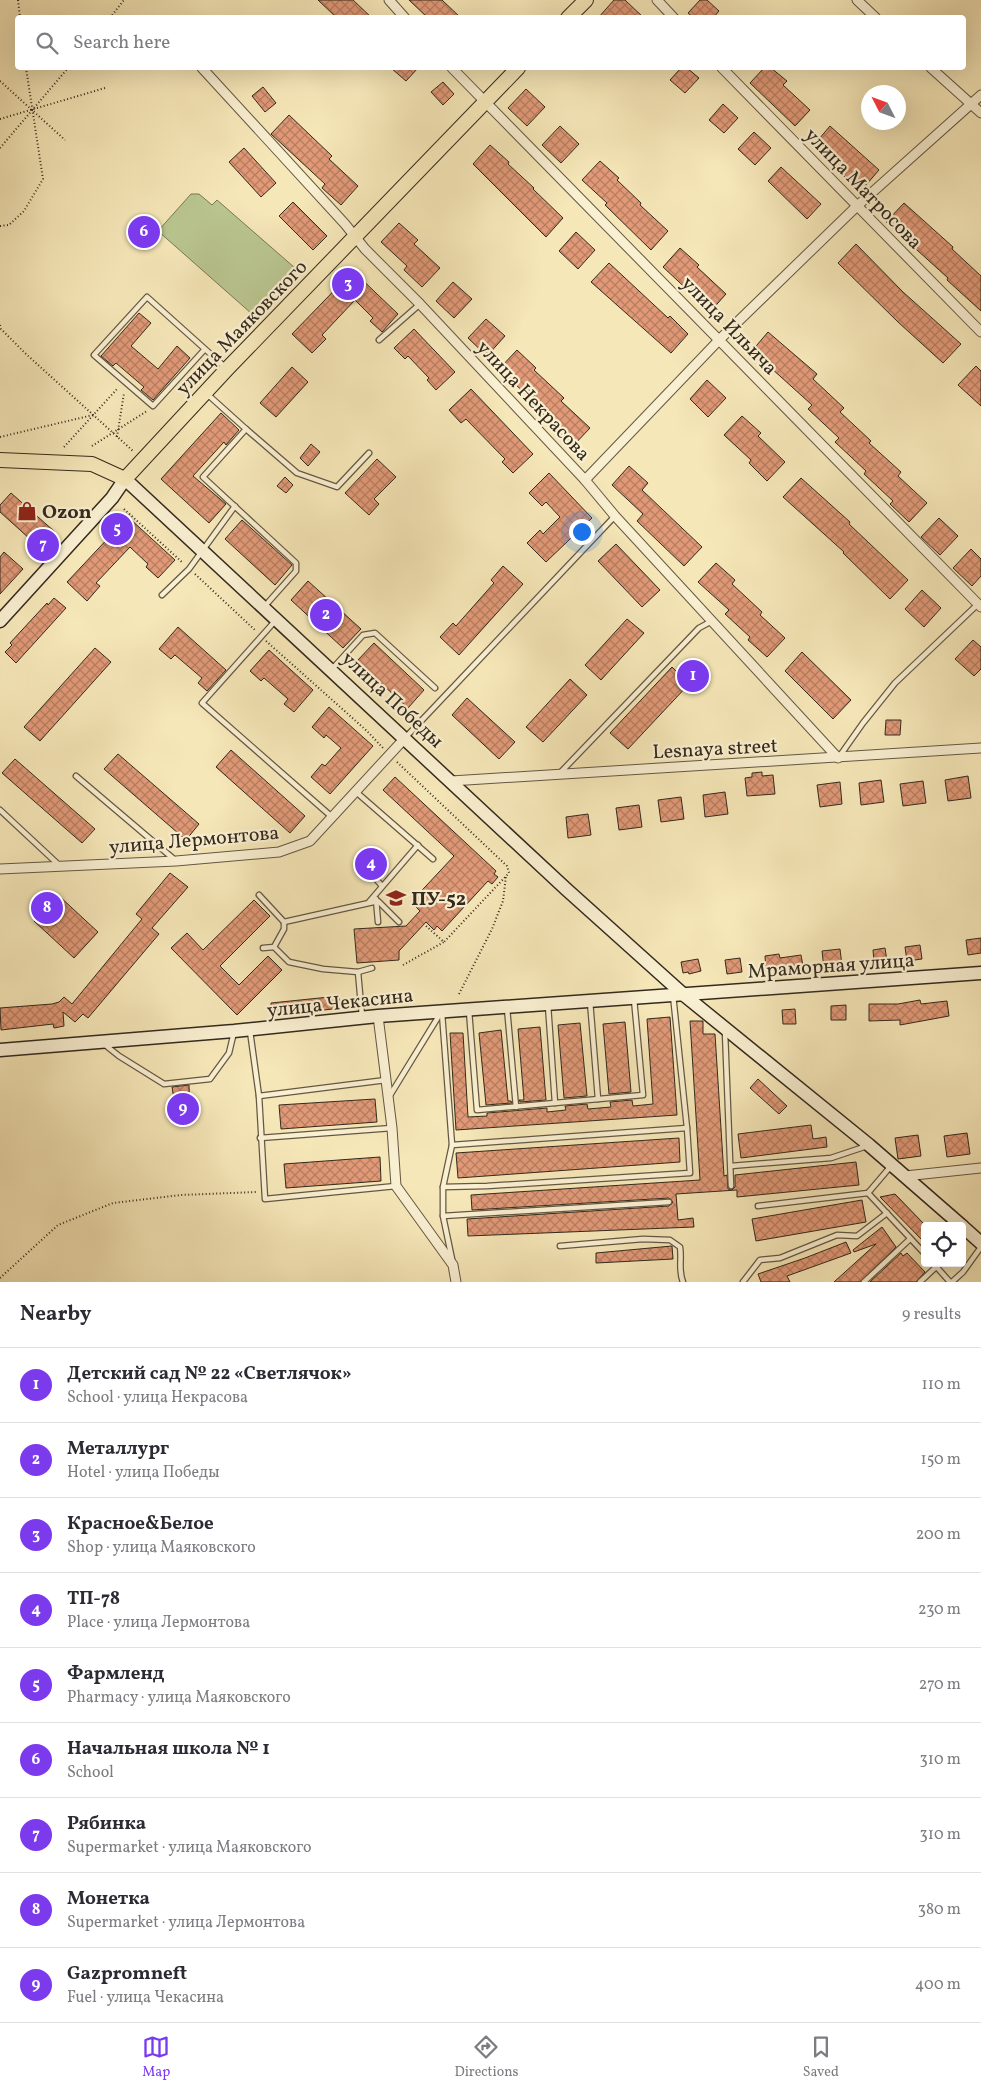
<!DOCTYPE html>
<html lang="en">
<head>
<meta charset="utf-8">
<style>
  body { margin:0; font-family:Vollkorn,serif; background:#f2f2f3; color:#2b2b33 }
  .controls { position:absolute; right:15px; bottom:15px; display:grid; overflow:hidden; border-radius:5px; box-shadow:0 5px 20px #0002 }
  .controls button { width:45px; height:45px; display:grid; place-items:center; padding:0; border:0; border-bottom:1px solid #e1e1e2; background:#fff; color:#2b2b33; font:25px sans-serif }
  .compass { position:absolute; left:861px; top:85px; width:45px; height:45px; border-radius:50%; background:#fff; box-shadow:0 5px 20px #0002; rotate:312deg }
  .you { position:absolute; left:581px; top:531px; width:18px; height:18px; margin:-12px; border:4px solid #fff; border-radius:50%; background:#1a73e8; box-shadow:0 0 0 8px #1a73e833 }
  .badge { display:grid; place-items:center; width:32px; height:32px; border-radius:50%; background:#7c3aed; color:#fff; font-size:16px; font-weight:700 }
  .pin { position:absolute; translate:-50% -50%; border:2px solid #fff; box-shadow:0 1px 5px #0006 }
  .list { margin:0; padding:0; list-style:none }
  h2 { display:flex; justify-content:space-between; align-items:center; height:65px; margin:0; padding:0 20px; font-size:21px }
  h2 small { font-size:16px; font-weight:400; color:#7c7c81 }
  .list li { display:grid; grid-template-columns:32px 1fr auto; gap:15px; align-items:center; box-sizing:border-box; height:75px; padding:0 20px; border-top:1px solid #e1e1e2 }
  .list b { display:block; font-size:19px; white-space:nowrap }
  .list p { margin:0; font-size:16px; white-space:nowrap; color:#7c7c81 }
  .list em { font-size:16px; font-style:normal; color:#7c7c81 }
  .icon { flex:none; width:28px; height:28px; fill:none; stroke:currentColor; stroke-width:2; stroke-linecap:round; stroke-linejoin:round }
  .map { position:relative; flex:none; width:981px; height:1282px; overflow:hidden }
  .search { position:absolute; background:#fff; box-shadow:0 5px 20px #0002; left:15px; right:15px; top:15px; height:55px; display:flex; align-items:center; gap:12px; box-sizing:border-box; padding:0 18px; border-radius:5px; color:#7c7c81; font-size:19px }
  .sheet { height:740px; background:#fff }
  nav { display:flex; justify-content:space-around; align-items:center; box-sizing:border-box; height:70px; border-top:1px solid #e1e1e2; background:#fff; font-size:14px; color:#7c7c81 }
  nav a { display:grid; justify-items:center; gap:2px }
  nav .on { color:#7c3aed }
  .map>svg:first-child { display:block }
</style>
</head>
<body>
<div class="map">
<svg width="981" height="1282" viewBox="0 0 981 1282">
  <defs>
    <pattern id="building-cross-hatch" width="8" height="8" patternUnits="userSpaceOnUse" patternTransform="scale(1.25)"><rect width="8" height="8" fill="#e19977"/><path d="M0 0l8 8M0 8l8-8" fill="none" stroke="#b77d61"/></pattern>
  </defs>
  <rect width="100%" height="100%" fill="#f6e7b8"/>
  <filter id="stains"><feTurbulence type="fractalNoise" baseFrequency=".004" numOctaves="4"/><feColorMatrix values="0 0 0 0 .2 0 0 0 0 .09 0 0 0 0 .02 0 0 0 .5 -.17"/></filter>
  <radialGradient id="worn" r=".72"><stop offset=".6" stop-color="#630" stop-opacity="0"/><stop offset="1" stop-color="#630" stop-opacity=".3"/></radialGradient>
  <polygon fill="#bac690" stroke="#767856" points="191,194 199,194 212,205 217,200 295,268 252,314 158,231"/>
  <g fill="url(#building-cross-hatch)" stroke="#33291c">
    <polygon points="318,0 353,0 372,18 337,18"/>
    <polygon points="409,0 442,0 461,18 428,18"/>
    <polygon points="614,0 625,0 644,18 598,18"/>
    <polygon points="700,0 707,0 719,11 713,18 694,18 688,13"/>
    <polygon points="391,68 418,68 406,81"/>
    <polygon points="681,68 687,68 699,78 685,93 670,80"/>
    <polygon points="764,68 771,68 787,81 783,85 810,110 795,126 750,83"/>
    <polygon points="443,82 454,94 443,105 431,92"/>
    <polygon points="263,87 276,103 265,112 252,96"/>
    <polygon points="526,89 545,107 527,126 508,108"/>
    <polygon points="723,104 738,118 724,133 709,120"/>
    <polygon points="289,115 332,156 329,159 358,186 341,205 322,188 325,184 271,134"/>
    <polygon points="560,126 579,144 561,163 542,145"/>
    <polygon points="830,126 879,170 860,192 813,146"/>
    <polygon points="754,132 771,148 755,165 738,149"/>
    <polygon points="490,145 509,162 508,164 534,188 533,189 563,218 546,237 473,164"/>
    <polygon points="244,148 276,183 261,197 229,162"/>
    <polygon points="600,161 619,178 617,180 641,203 640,205 668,231 651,250 605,205 607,203 582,180"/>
    <polygon points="781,167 821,204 807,219 768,181"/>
    <polygon points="293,202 327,236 313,250 279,216"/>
    <polygon points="904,203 953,247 952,249 981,276 981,311 947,280 948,278 886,222"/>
    <polygon points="399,223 418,240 414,244 440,268 422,287 404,270 407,266 381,242"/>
    <polygon points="576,232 595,250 578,269 559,251"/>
    <polygon points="856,244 903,292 961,344 943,363 898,322 838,263"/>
    <polygon points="680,248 699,265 697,267 726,294 709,313 690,296 692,294 663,267"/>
    <polygon points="609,263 668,318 670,316 688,334 671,353 591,282"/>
    <polygon points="353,271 398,314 382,332 370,321 373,318 355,300 322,335 326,339 312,353 292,334"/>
    <polygon points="453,282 472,299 454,318 436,301"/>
    <polygon points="139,313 151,323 131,346 158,369 177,346 190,358 153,400 141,390 144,387 116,363 113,366 101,356"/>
    <polygon points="486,319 505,336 487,356 468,338"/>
    <polygon points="414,329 455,372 436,390 427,380 429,378 408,356 405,359 394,348"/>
    <polygon points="768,332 817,374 813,379 844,408 840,412 871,441 869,443 901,472 898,476 927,503 909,522 890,504 893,501 864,474 866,471 835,442 839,438 808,409 812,405 771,368 770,369 751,352"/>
    <polygon points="517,350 536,368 534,370 564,398 561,401 590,428 572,447 554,429 556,426 527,399 529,397 499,369"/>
    <polygon points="976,366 981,371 981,406 958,385"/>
    <polygon points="292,367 308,382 276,417 260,403"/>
    <polygon points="707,380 726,398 708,417 690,399"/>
    <polygon points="471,389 533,454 513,473 502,462 505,459 466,419 461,423 449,410"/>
    <polygon points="221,413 239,430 226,445 224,442 193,476 226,504 209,523 161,479"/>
    <polygon points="742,416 761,433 758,436 785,462 767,481 749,463 751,460 724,435"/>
    <polygon points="311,444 320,452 308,466 300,458"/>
    <polygon points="377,459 396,477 374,499 379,504 369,515 345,493"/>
    <polygon points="629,466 648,483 642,490 702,547 684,566 637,521 643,514 612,485"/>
    <polygon points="549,473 592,518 546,562 527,543 540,530 543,534 560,517 546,502 542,506 529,493"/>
    <polygon points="285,477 293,485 286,493 277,486"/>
    <polygon points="801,478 850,522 849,524 908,580 890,599 843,553 844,552 783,497"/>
    <polygon points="11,493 55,532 40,548 0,512 0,505"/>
    <polygon points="128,517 175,560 158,578 146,567 148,564 130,547 96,583 100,586 87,601 67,582"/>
    <polygon points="939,518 958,536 940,555 921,537"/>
    <polygon points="242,520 292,565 275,585 225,539"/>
    <polygon points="616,544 660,590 642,607 598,561"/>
    <polygon points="971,549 981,559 981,576 972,586 953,568"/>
    <polygon points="4,552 23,569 0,594 0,557"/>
    <polygon points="716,563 735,580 732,584 762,612 760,615 785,638 767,657 748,640 750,637 725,614 729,610 698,582"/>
    <polygon points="503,566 523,584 459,655 440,637 453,623 456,626 494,583 491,580"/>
    <polygon points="308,581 361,629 343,648 291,600"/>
    <polygon points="922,590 941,608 924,627 905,609"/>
    <polygon points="54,598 66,608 16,663 5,652 12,645 10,643 47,603 48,605"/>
    <polygon points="627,619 644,633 601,680 585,665"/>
    <polygon points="178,627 226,670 207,691 198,683 202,678 175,655 171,659 159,649"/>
    <polygon points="973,640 981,647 981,669 974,676 955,659"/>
    <polygon points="374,643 424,690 408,708 357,661"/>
    <polygon points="95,648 111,662 40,741 24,727"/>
    <polygon points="269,650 313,690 294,712 284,704 288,699 264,678 261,681 250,671"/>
    <polygon points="802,652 851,700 833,719 785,671"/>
    <polygon points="672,667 689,684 628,749 610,733"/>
    <polygon points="570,679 587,695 543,742 526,727"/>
    <polygon points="467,698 515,742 499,759 452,715"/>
    <polygon points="329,707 373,746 330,794 311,777 322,764 325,766 341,748 326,735 324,738 312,727"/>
    <polygon points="886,720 901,720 900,735 885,735"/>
    <polygon points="231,750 305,816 290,833 216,767"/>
    <polygon points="118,754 199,824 186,840 104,769"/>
    <polygon points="15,759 95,829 82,843 2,773"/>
    <polygon points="762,772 762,776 773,775 775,794 747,796 745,778 752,777 752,773"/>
    <polygon points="968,776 971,798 948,801 945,780"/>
    <polygon points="395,777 496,871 494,874 498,877 492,884 488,881 442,931 437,926 434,930 426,922 399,951 399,960 357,963 354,929 406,926 420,911 411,902 454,856 383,790"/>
    <polygon points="881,780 884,802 861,805 859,783"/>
    <polygon points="923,781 926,803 903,806 900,784"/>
    <polygon points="840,782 842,804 820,807 817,785"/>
    <polygon points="725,792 728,814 705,817 703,795"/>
    <polygon points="681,797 684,819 661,822 658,800"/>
    <polygon points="639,805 642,827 619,830 616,808"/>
    <polygon points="588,814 591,835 568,838 566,817"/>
    <polygon points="170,873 188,887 152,928 159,934 88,1018 83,1014 75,1022 63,1012 64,1026 54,1028 53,1024 1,1030 0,1008 52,1004 59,1002 64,997 72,1004 142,919 136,914"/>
    <polygon points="58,895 98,932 74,958 34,921"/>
    <polygon points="254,900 270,916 220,966 239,985 268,956 282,970 237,1015 171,948 187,933 203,950"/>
    <polygon points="981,938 981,953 968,955 966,940"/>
    <polygon points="920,945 922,959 907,961 905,947"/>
    <polygon points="885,948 887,961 874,962 873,950"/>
    <polygon points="840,949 842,966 824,969 822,951"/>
    <polygon points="779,954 780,958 801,955 803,966 766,970 765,956"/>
    <polygon points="740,958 742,972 727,974 725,960"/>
    <polygon points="698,959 701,971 689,974 688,972 683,973 681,962"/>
    <polygon points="339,996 341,1008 272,1016 271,1003"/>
    <polygon points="920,1000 921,1004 947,1001 949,1016 900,1025 900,1020 869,1021 869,1004 898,1004"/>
    <polygon points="846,1005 846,1020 831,1020 831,1006"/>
    <polygon points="795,1009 796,1024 783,1024 782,1010"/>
    <polygon points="670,1017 677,1115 456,1130 450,1033 463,1033 468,1117 487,1116 487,1113 547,1108 547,1112 566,1110 565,1106 587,1104 588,1109 611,1107 610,1102 632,1100 633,1106 653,1104 647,1019"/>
    <polygon points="690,1021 703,1021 703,1034 715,1034 724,1176 727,1175 728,1189 732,1190 735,1187 735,1175 856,1162 859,1185 737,1197 737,1190 676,1194 678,1220 693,1218 694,1227 468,1236 467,1219 669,1206 673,1202 669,1198 472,1210 471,1195 700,1180"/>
    <polygon points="625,1022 631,1092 609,1094 603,1024"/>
    <polygon points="580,1023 587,1096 564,1098 558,1025"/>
    <polygon points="540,1027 546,1100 520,1102 519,1100 524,1100 518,1029"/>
    <polygon points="501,1030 508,1101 511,1101 512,1103 486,1105 479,1033"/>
    <polygon points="758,1079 787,1106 779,1114 750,1088"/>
    <polygon points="189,1085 190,1116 177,1117 172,1087"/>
    <polygon points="375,1099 377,1122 281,1129 279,1105"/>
    <polygon points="811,1125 813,1139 826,1137 827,1147 741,1158 738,1134"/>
    <polygon points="967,1133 970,1154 947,1157 944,1136"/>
    <polygon points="918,1135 921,1156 898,1159 895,1138"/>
    <polygon points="679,1138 680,1162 458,1178 456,1153"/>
    <polygon points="380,1157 381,1181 286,1188 284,1164"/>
    <polygon points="895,1194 925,1225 925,1243 880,1197"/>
    <polygon points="862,1200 866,1222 756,1241 752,1219"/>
    <polygon points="882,1227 896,1247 860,1282 834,1282 876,1244 854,1252 853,1250"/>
    <polygon points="846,1242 851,1253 787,1276 790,1282 761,1282 758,1274 805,1258"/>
    <polygon points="672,1246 673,1259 596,1263 596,1253"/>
    <polygon points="901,1253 903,1256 907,1253 925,1272 916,1282 870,1282"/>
  </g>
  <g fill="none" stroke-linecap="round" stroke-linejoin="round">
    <defs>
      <g id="lane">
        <polyline points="379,340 420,304"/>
        <polyline points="205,349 153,406 94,355 147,297 225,367"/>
        <polyline points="206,393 246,429 203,477 296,563 296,571 264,607"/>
        <polyline points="246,429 297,473 337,487 369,453"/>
        <polyline points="162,595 189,569 235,506"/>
        <polyline points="276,620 202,703 332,817"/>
        <polyline points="332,669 363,635 375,633 435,688"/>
        <polyline points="405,738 615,516"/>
        <polyline points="839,757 863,723 895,683 978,604"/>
        <polyline points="560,773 699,628 712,621"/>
        <polyline points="76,776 175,860"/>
        <polyline points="355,791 433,859"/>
        <polyline points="0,810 60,866"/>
        <polyline points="369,871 382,886"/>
        <polyline points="259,895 284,922 378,901 399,922"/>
        <polyline points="376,899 378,922"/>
        <polyline points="369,902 418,845"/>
        <polyline points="274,947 289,962 323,969 358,972 372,968"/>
        <polyline points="263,948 274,947 284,929 284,922"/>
        <polyline points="358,972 362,1016"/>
        <polyline points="590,1001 598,1099"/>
        <polyline points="548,1005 555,1103"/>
        <polyline points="507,1008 516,1107"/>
        <polyline points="469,1011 477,1110 643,1095 634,999"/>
        <polyline points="442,1013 452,1145 687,1128"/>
        <polyline points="250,1031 259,1096 265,1199 396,1186"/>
        <polyline points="725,1032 731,1186"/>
        <polyline points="104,1044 119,1056 164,1084 210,1079 229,1053 234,1032"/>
        <polyline points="259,1096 386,1080"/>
        <polyline points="389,1097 440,1014"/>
        <polyline points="260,1138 392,1128"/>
        <polyline points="731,1166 831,1158 867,1146"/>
        <polyline points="443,1187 487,1186 690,1173 687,1128 673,995"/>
        <polyline points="868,1193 925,1254"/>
        <polyline points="758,1206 868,1193 891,1166"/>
        <polyline points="443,1216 669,1202"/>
        <path d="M 560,1246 L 643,1239 L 670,1240 L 680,1247 C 682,1259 678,1270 683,1282"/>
        <polyline points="452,1259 443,1216 443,1187 452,1145"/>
        <polyline points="933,1263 950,1282"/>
        <polyline points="743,1282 760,1260 780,1258 837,1235 857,1236 887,1213"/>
        <polyline points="864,1282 910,1239"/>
        <polyline points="920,1282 936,1267"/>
        <polyline points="952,1282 963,1272 981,1247"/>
      </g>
      <g id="street">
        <polyline points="389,0 405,18"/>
        <polyline points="657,0 674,18"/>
        <polyline points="857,0 876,18"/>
        <polyline points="202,68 345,224 365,249 420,304 585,480 615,516 838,758"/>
        <polyline points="452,68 981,607"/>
        <polyline points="722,68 981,332"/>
        <polyline points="931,68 981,113"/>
        <polyline points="585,480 720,339 857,206 981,95"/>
        <polyline points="451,781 981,748"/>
        <polyline points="0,869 176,861 279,852 310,841 405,738"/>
        <polyline points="378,1016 392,1128 396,1186 453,1265 456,1282"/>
        <polyline points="905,1176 981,1168"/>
      </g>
      <g id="secondary">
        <polyline points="0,621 112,498 125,479 566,889 684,995 869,1145 962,1226"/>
        <polyline points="0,1050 234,1031 378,1016 981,973"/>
        <polyline points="962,1226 981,1243"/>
      </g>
      <g id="primary">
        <polyline points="568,18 586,0"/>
        <polyline points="0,460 92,464 125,479 227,369 518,68"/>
      </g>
    </defs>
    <use href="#lane" stroke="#645843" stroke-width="7"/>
    <use href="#street" stroke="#645843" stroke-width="11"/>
    <use href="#secondary" stroke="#33291c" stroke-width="15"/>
    <use href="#primary" stroke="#33291c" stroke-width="16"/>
    <g stroke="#33291c" stroke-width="2" stroke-dasharray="1 2.5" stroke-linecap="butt">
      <polyline points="18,0 20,18"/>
      <polyline points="110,18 124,0"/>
      <polyline points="0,81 65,140"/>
      <polyline points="0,119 105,88"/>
      <polyline points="0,148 68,68"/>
      <polyline points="0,226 9,225 24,211 43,179 26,68"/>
      <polyline points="0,325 1,329 26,354 133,451"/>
      <polyline points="0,437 93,415"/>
      <polyline points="117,437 124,393"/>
      <polyline points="92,446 147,411"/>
      <polyline points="64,447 118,388"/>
      <polyline points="124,509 183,563"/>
      <polyline points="195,574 256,631"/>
      <polyline points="266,641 367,731 383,748"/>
      <polyline points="397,762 507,866 509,873 444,942 425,925"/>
      <polyline points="403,965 444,942"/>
      <polyline points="459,994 492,929 503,901 506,876"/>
      <polyline points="0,1278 58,1225 113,1203 181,1195 257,1192"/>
    </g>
    <use href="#lane" stroke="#f9efd1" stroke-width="4.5"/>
    <use href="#street" stroke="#f9efd1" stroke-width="9"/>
    <use href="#secondary" stroke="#f9efd1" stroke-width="12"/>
    <use href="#primary" stroke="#f6e7b8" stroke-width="14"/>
  </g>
  <defs>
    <symbol id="shop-bare" viewBox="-9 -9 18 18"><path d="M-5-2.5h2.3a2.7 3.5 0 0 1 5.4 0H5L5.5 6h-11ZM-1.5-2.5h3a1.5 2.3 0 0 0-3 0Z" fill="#8f2418" stroke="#f9efd1" stroke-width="2.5" paint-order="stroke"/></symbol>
    <symbol id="university-bare" viewBox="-9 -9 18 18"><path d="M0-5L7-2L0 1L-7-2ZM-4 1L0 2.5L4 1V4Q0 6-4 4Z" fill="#8f2418" stroke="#f9efd1" stroke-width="2.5" paint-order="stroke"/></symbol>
  </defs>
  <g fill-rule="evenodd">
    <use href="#shop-bare" x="13" y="497" width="28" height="28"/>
    <use href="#university-bare" x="382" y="884" width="28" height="28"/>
  </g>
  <g text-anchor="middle" stroke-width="4.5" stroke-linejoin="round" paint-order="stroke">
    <g font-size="20" fill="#33291c" stroke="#f9efd1">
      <text transform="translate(864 188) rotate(46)" y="7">улица Матросова</text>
      <text transform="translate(730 325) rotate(46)" y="7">улица Ильича</text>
      <text transform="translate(241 327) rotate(-46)" y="7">улица Маяковского</text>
      <text transform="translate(534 400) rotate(47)" y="7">улица Некрасова</text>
      <text transform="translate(393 699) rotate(43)" y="7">улица Победы</text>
      <text transform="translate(715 748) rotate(-3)" y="7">Lesnaya street</text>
      <text transform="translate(194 839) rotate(-5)" y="7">улица Лермонтова</text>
      <text transform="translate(831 965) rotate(-4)" y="7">Мраморная улица</text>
      <text transform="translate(340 1002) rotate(-6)" y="7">улица Чекасина</text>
    </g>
    <g font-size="20" font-weight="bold" fill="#33291c" stroke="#f9efd1" text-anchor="start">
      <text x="42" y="518">Ozon</text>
      <text x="411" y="905">ПУ-52</text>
    </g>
  </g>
  <rect width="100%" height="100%" filter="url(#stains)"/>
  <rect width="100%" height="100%" fill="url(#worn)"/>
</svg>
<div class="controls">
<button><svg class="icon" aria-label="locate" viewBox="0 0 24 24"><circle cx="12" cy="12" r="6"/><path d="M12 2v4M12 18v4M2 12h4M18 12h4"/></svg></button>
</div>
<svg class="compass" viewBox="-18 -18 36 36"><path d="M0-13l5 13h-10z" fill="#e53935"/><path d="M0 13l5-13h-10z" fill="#7c7c81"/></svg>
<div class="you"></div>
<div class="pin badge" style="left:693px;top:676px">1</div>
<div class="pin badge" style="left:326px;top:615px">2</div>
<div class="pin badge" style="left:348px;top:284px">3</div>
<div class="pin badge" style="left:371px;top:864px">4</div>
<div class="pin badge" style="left:117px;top:529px">5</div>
<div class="pin badge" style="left:144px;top:232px">6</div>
<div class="pin badge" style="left:43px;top:545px">7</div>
<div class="pin badge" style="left:47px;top:908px">8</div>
<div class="pin badge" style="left:183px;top:1109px">9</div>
<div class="search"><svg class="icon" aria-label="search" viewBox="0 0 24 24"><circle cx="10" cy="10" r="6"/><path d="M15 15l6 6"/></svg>Search here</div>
</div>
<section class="sheet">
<h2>Nearby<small>9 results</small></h2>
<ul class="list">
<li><span class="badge">1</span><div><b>Детский сад № 22 «Светлячок»</b><p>School · улица Некрасова</p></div><em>110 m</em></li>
<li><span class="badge">2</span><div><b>Металлург</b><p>Hotel · улица Победы</p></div><em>150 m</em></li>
<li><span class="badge">3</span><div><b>Красное&amp;Белое</b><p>Shop · улица Маяковского</p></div><em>200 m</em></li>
<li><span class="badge">4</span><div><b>ТП-78</b><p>Place · улица Лермонтова</p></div><em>230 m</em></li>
<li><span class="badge">5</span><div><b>Фармленд</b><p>Pharmacy · улица Маяковского</p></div><em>270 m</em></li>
<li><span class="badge">6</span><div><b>Начальная школа № 1</b><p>School</p></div><em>310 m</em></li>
<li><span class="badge">7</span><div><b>Рябинка</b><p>Supermarket · улица Маяковского</p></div><em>310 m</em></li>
<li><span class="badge">8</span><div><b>Монетка</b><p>Supermarket · улица Лермонтова</p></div><em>380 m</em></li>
<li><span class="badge">9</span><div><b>Gazpromneft</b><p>Fuel · улица Чекасина</p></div><em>400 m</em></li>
</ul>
</section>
<nav>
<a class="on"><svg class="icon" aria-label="map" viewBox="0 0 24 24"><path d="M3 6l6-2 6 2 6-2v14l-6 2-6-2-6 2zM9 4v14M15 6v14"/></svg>Map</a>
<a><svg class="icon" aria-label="directions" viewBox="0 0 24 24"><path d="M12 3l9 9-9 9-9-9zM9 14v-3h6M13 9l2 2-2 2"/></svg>Directions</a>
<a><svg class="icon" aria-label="saved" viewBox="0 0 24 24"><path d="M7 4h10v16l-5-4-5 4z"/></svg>Saved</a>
</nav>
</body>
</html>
